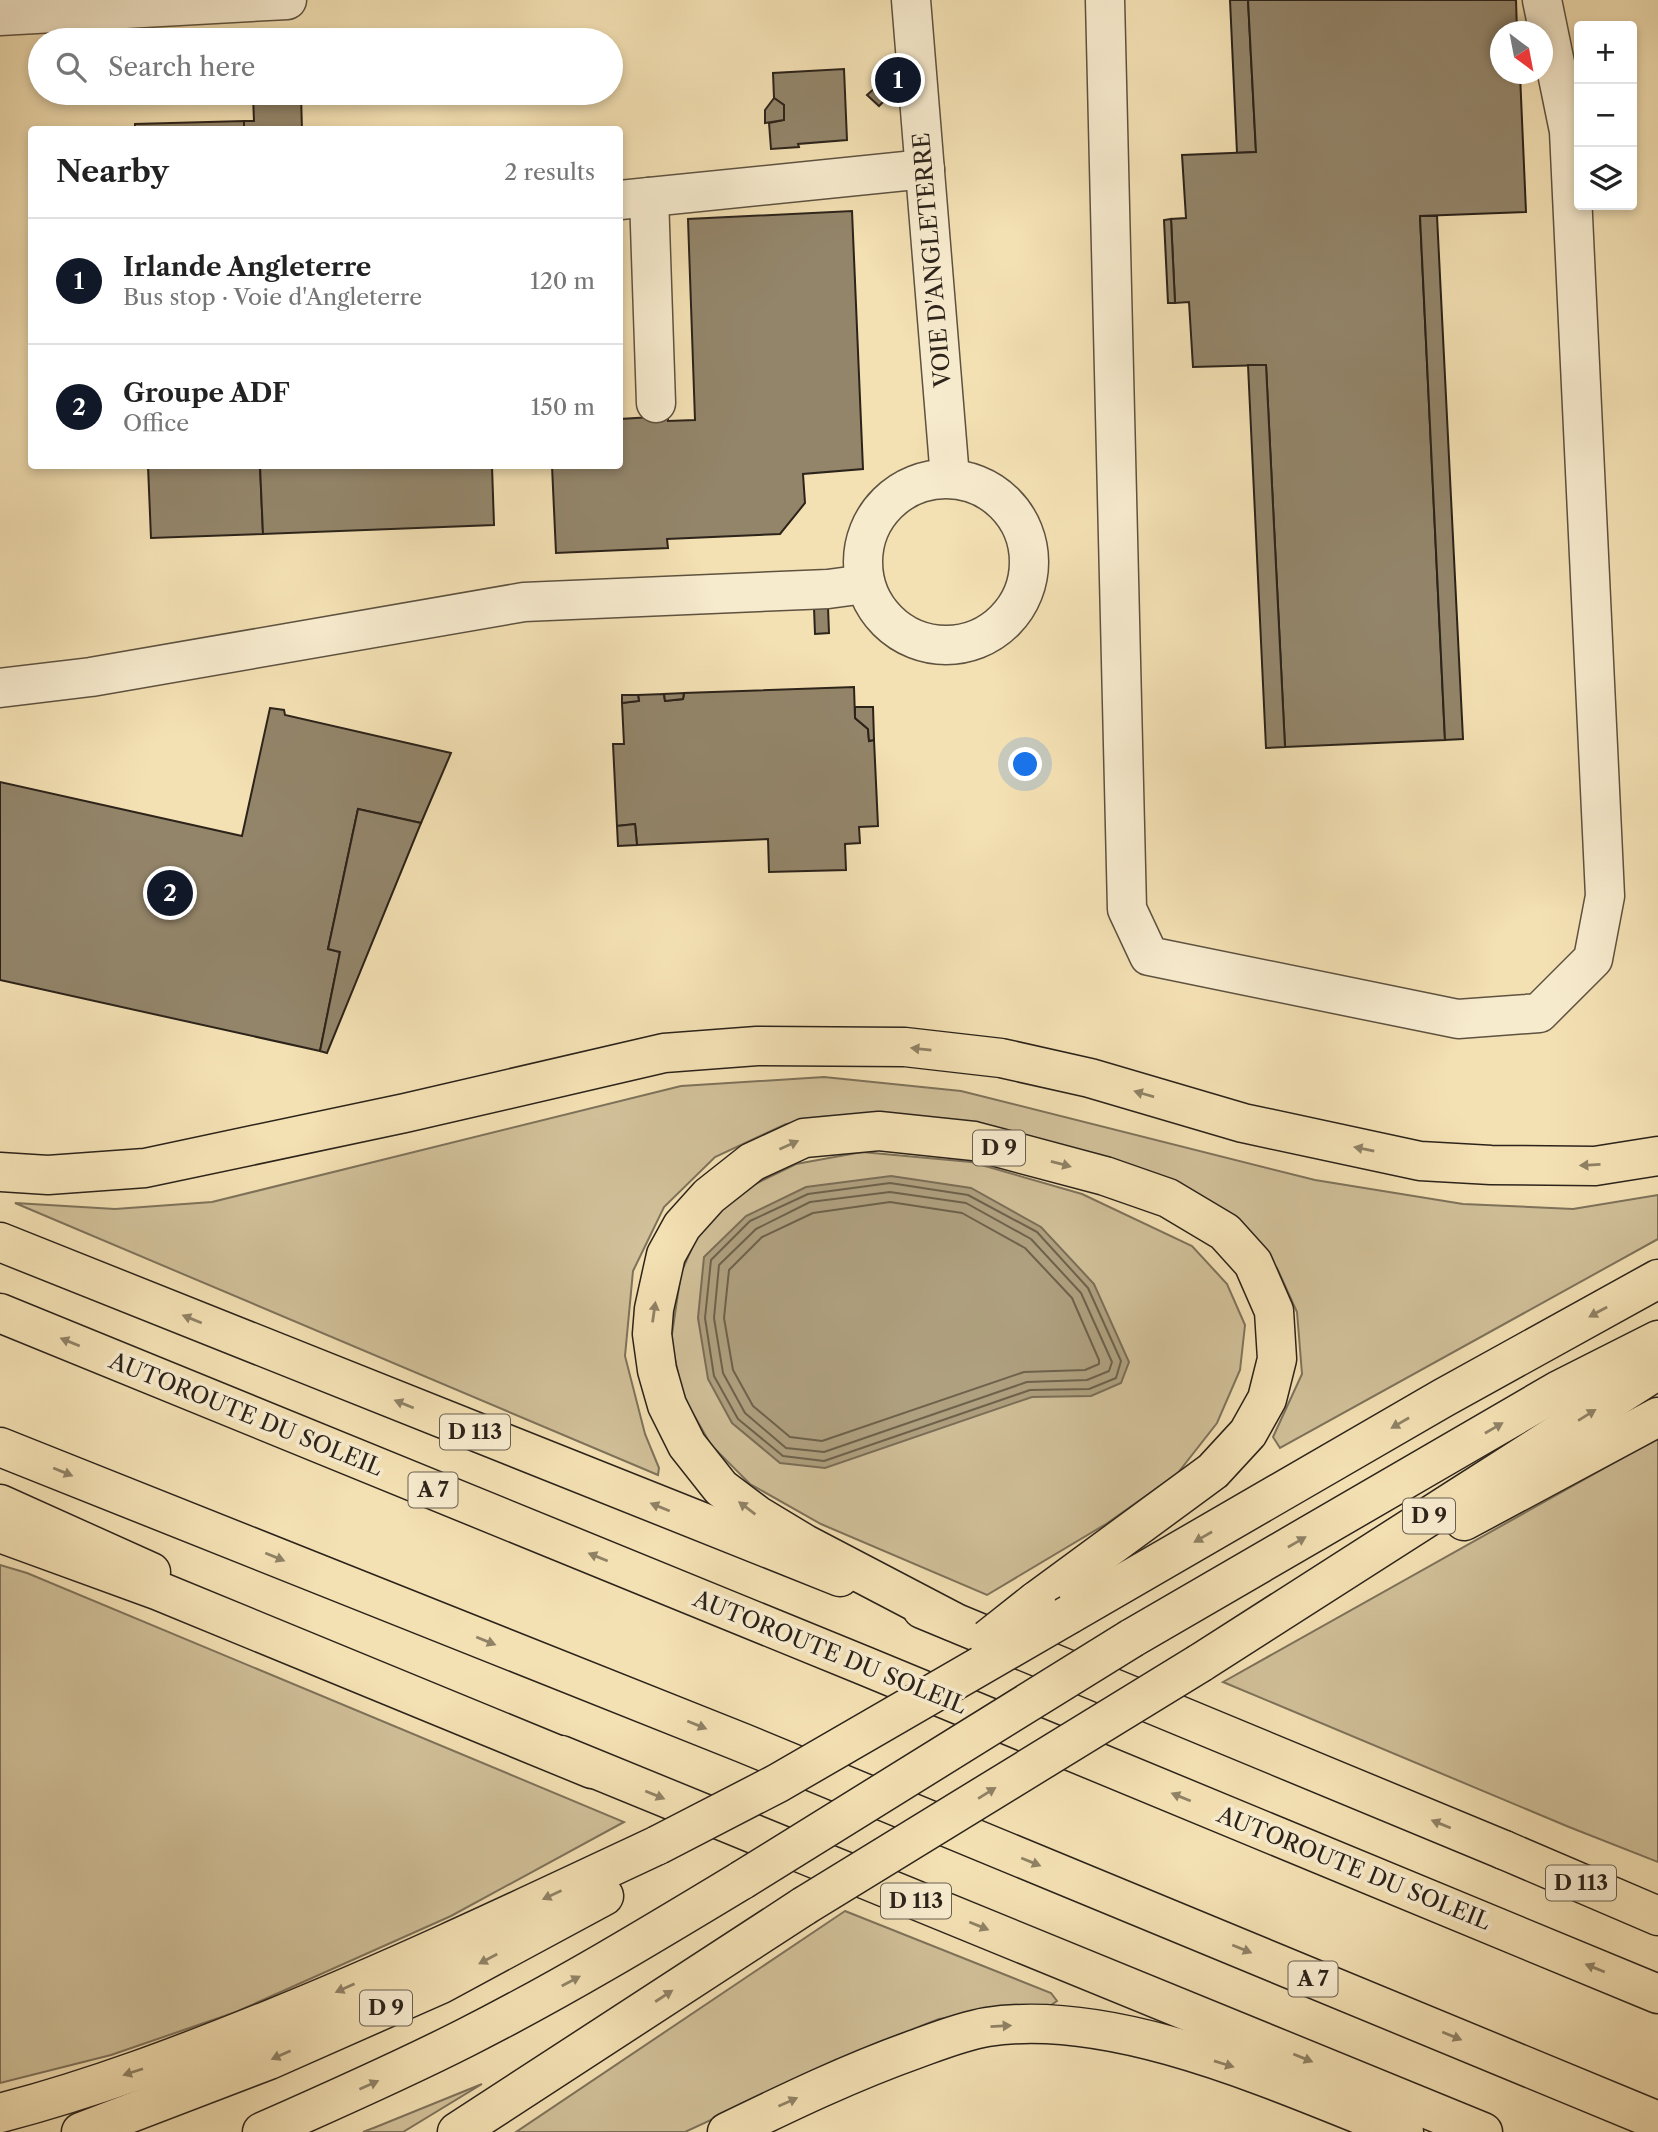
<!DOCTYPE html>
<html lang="en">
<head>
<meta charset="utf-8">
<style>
  body { margin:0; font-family:"Libre Caslon Text",serif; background:#f2f2f2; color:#222 }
  .controls { position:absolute; right:21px; top:21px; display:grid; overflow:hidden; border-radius:7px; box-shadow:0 4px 10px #0003 }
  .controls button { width:63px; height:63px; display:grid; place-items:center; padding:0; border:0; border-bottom:2px solid #e0e0e0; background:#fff; color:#222; font:35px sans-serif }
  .compass { position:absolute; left:1490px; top:21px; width:63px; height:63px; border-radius:50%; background:#fff; box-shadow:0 4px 10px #0003; rotate:148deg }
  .you { position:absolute; left:1026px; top:765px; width:24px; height:24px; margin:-18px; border:5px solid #fff; border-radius:50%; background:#1a73e8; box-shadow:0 0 0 10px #1a73e833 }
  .badge { display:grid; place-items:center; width:46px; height:46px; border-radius:50%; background:#111827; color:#fff; font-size:23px; font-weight:700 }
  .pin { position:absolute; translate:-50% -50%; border:4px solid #fff; box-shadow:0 2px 7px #0006 }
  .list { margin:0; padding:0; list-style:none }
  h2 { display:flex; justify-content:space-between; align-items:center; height:91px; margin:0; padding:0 28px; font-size:30px }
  h2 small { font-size:23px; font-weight:400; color:#767676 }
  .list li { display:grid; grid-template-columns:46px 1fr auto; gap:21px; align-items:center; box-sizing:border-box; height:126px; padding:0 28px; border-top:2px solid #e0e0e0 }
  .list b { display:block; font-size:26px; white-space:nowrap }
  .list p { margin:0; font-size:23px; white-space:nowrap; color:#767676 }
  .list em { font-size:23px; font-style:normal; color:#767676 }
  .icon { flex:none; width:38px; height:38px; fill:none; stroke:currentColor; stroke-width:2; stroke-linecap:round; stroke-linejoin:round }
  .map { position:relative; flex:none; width:1658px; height:2132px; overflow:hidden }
  .search { position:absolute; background:#fff; box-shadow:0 4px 10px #0003; left:28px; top:28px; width:595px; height:77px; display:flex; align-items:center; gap:18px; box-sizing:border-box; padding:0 24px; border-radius:38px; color:#767676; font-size:26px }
  .panel { position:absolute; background:#fff; box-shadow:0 4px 10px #0003; left:28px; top:126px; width:595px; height:343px; border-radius:7px }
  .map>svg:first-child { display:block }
</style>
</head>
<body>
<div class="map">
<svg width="1658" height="2132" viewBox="0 0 1658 2132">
  <rect width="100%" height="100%" fill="#f3e0b3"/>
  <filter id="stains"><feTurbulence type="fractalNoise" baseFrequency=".00286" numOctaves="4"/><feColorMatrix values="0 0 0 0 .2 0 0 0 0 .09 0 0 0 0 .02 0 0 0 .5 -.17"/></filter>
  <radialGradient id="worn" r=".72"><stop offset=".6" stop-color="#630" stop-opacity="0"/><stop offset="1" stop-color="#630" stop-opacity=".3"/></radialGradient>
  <g fill="#d1c099" stroke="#7e725a" stroke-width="2">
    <polygon points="824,1077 961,1091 1315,1180 1463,1204 1573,1209 1658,1195 1658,1239 1280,1448 1273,1437 1302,1374 1297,1312 1277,1268 1230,1220 874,1113 786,1124 715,1157 664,1207 633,1271 625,1356 645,1434 659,1468 658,1475 15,1203 115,1209 212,1202 681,1086"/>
    <polygon points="862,1152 971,1162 1082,1194 1192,1246 1227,1284 1245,1325 1240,1370 1217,1423 1177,1474 1106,1524 987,1595 821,1524 750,1484 711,1445 683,1396 671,1341 681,1273 702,1225 743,1190 796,1164"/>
    <polygon points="1658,1438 1658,1862 1569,1827 1223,1682"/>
    <polygon points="0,1565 27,1573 624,1822 451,1916 236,2012 111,2055 0,2083"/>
    <polygon points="845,1911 1051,1993 1057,2001 1048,2007 981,2012 939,2019 877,2043 685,2132 516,2132"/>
    <polygon points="482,2084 403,2132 363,2132 376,2127"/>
  </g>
  <polygon fill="#afa07f" stroke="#7b6e57" stroke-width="2" points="891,1176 971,1188 1041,1227 1094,1284 1129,1362 1121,1383 1091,1396 1032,1397 825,1468 780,1463 732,1423 708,1379 698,1318 704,1257 746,1216 806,1187"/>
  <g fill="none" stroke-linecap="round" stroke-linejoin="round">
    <g stroke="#6e624c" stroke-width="2">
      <polygon points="890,1183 968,1195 1037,1232 1088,1288 1121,1361 1116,1378 1089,1389 1030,1390 824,1461 783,1456 738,1419 714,1376 705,1318 711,1260 750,1221 808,1194"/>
      <polygon points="890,1192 966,1203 1031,1239 1081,1293 1112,1362 1109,1371 1087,1380 1027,1382 824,1452 786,1448 745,1413 723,1373 714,1318 719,1265 756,1229 810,1202"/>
      <polygon points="890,1202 962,1213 1025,1248 1072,1298 1099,1360 1099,1364 1085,1370 1024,1372 822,1441 790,1437 753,1406 733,1370 724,1318 729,1270 762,1237 813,1213"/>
    </g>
  </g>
  <g fill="#93856a" stroke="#2c231a" stroke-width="2">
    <polygon points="1230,0 1248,0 1256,152 1237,153"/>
    <polygon points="1248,0 1516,0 1517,32 1500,32 1500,74 1520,74 1526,212 1420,216 1445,740 1285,747 1266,365 1193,367 1189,302 1175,303 1171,219 1186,218 1182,155 1256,152"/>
    <polygon points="844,69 847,140 798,144 799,147 771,149 769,123 784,120 784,105 774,98 773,73"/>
    <polygon points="876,87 888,97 879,106 867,95"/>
    <polygon points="301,95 302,130 244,130 244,121 254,121 253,96"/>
    <polygon points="774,98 784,105 784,120 765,123 765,110"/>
    <polygon points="244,121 244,130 135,130 135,124"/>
    <polygon points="852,211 863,469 803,474 805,503 780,534 667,539 668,548 556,553 552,466 620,466 620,419 668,416 668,421 695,420 688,219"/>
    <polygon points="1420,216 1437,216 1463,739 1445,740"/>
    <polygon points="1171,219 1175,303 1168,303 1164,220"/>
    <polygon points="1248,365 1266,365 1285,747 1266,748"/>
    <polygon points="148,466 260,466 263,534 151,538"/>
    <polygon points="260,466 492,466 494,525 263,534"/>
    <polygon points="828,607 829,633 815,634 814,608"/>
    <polygon points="854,687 855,718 868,729 869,741 874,740 878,826 859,827 860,843 845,844 846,870 769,872 768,839 637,845 635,824 617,826 613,744 624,744 622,703 639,701 638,695 664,694 665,701 683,699 684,693"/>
    <polygon points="684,693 683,699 665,701 664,694"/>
    <polygon points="622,695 638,695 639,701 622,703"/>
    <polygon points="855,707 873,707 874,740 869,741 868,729 855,718"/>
    <polygon points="270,708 284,710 285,715 451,753 421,823 358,809 328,949 340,952 320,1051 0,980 0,782 242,836"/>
    <polygon points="358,809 421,823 327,1053 320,1051 340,952 328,949"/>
    <polygon points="635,824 637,845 618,846 617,826"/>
  </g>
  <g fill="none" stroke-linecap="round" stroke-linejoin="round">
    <defs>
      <g id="minor">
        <polyline points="911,0 950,478"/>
        <polyline points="1105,0 1127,909 1149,956 1458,1019 1539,1013 1593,959 1605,896 1569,131 1542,0"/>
        <polyline points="0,16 287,0"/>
        <polyline points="649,197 656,403"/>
        <polyline points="620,200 925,169"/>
        <circle cx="946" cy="562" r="83"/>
        <polyline points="0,688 91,677 524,602 828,589 865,584"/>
      </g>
      <g id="major">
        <polyline points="0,1242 840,1577"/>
        <polyline points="0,1504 151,1572"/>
        <polyline points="922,1609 1504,1850"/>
        <polyline points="561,1755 1483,2132"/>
      </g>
      <g id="highway">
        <polyline points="0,1172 48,1175 145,1168 405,1113 664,1053 757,1046 905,1047 1001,1058 1090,1078 1243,1123 1420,1161 1491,1165 1595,1166 1658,1156"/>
        <polyline points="0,1313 865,1666 1658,1994"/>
        <polyline points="0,1447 743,1743 1658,2121"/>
        <polyline points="1464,1521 1658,1417"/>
        <polyline points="0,1533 159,1591 592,1769"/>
        <polyline points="1070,1614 1443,1398 1658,1279"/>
        <polyline points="952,1621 805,1544 757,1515 721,1488 687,1445 667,1405 657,1370 652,1334 654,1309 666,1255 682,1226 709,1196 752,1162 804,1138 879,1131 974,1141 1105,1176 1168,1198 1225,1232 1253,1263 1274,1311 1277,1359 1267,1399 1248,1433 1213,1471 1036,1601"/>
        <polyline points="1132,1638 1559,1390 1658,1340"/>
        <polyline points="1200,1663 1658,1370"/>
        <polyline points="1504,1850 1658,1916"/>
        <path d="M 0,2113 C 93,2089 182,2055 271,2019 C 402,1966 530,1905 658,1845"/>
        <polyline points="81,2132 269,2060 441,1984 604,1896"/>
        <path d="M 262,2132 C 330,2102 398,2072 465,2038 C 560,1990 651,1935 742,1880"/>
        <polyline points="457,2132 804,1906"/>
        <path d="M 727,2132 C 789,2102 851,2072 916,2049 C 938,2041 963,2031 987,2027 C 1118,2007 1283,2085 1404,2132"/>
      </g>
    </defs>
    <use href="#minor" stroke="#5e5240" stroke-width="41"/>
    <use href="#major" stroke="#2c231a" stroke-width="41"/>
    <use href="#highway" stroke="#2c231a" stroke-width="41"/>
    <use href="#minor" stroke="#f7ebce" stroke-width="38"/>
    <use href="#major" stroke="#f3e0b3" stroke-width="38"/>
    <use href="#highway" stroke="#f3e0b3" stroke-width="38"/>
    <defs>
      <g id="highway-bridge">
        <polyline points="988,1639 1036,1601"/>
        <polyline points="658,1845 778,1783 1070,1614"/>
        <polyline points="742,1880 1132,1638"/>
        <polyline points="804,1906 1200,1663"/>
      </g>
    </defs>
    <use href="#highway-bridge" stroke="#2c231a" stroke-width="41" stroke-linecap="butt"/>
    <use href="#highway-bridge" stroke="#f3e0b3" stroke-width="38"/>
  </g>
  <defs><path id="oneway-solid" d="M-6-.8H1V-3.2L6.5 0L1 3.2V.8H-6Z" transform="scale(1.75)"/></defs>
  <g fill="#908266">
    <use href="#oneway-solid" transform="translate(921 1049) rotate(-174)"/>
    <use href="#oneway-solid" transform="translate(1144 1094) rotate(-164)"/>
    <use href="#oneway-solid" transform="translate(789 1145) rotate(-24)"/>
    <use href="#oneway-solid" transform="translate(1364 1149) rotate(-168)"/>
    <use href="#oneway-solid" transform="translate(1061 1164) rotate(15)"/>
    <use href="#oneway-solid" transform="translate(1590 1165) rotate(177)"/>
    <use href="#oneway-solid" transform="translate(654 1312) rotate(-82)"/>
    <use href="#oneway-solid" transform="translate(1598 1312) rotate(151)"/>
    <use href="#oneway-solid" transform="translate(192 1319) rotate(-158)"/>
    <use href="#oneway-solid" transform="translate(70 1342) rotate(-158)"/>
    <use href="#oneway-solid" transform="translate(404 1404) rotate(-158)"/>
    <use href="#oneway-solid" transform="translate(1587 1415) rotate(-32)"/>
    <use href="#oneway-solid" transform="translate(1400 1423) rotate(150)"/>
    <use href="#oneway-solid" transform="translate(1494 1428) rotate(-30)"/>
    <use href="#oneway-solid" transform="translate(63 1472) rotate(22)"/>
    <use href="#oneway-solid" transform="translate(660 1507) rotate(-158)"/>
    <use href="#oneway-solid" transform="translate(747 1508) rotate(-143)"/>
    <use href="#oneway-solid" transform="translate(1203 1537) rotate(150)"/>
    <use href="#oneway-solid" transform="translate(1297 1542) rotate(-30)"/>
    <use href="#oneway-solid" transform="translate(275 1557) rotate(22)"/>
    <use href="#oneway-solid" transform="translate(598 1557) rotate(-158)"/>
    <use href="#oneway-solid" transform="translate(486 1641) rotate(22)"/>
    <use href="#oneway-solid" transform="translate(697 1725) rotate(22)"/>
    <use href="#oneway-solid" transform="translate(987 1793) rotate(-32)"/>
    <use href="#oneway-solid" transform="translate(655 1795) rotate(22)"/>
    <use href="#oneway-solid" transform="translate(1181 1797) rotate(-158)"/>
    <use href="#oneway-solid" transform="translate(1441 1824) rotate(-158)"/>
    <use href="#oneway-solid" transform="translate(1031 1862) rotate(22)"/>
    <use href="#oneway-solid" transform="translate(552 1895) rotate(155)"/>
    <use href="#oneway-solid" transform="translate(979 1926) rotate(22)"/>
    <use href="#oneway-solid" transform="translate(1242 1949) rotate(22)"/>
    <use href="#oneway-solid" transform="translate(488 1959) rotate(152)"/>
    <use href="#oneway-solid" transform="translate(1595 1968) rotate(-158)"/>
    <use href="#oneway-solid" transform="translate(571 1981) rotate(-28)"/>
    <use href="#oneway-solid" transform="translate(345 1988) rotate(156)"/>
    <use href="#oneway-solid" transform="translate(664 1996) rotate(-33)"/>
    <use href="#oneway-solid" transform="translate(1001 2026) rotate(-3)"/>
    <use href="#oneway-solid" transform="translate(1452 2036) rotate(22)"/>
    <use href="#oneway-solid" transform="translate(281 2055) rotate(156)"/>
    <use href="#oneway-solid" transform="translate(1303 2058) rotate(22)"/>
    <use href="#oneway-solid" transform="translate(1224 2064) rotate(17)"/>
    <use href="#oneway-solid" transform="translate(133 2072) rotate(162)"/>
    <use href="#oneway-solid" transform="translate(369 2085) rotate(-24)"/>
    <use href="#oneway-solid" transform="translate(788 2102) rotate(-24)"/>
  </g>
  <g text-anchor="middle" stroke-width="7" stroke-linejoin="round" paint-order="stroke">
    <g fill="#f7ebce" stroke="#695f50" stroke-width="2">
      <rect x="973" y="1130.5" width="52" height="35" rx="5"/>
      <rect x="440" y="1414.5" width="70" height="35" rx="5"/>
      <rect x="408.5" y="1472.5" width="49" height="35" rx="5"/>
      <rect x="1403" y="1498.5" width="52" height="35" rx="5"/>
      <rect x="1546" y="1865.5" width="70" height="35" rx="5"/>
      <rect x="881" y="1883.5" width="70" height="35" rx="5"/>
      <rect x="1288.5" y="1961.5" width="49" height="35" rx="5"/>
      <rect x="360" y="1990.5" width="52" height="35" rx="5"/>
    </g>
    <g font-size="21" font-weight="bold" fill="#2c231a">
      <text x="999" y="1155">D 9</text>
      <text x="475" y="1439">D 113</text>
      <text x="433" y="1497">A 7</text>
      <text x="1429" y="1523">D 9</text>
      <text x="1581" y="1890">D 113</text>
      <text x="916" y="1908">D 113</text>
      <text x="1313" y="1986">A 7</text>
      <text x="386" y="2015">D 9</text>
    </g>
    <g font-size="23" fill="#2c231a" stroke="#f7ebce">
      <text transform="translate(932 260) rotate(-95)" y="8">VOIE D'ANGLETERRE</text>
      <text transform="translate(246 1414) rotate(22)" y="8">AUTOROUTE DU SOLEIL</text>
      <text transform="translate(830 1652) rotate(22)" y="8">AUTOROUTE DU SOLEIL</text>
      <text transform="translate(1354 1868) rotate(22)" y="8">AUTOROUTE DU SOLEIL</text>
    </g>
  </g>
  <rect width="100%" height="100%" filter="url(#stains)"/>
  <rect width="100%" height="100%" fill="url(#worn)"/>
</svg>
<div class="controls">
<button>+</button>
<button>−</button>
<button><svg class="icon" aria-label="layers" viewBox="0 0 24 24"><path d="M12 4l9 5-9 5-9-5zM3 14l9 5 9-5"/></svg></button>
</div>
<svg class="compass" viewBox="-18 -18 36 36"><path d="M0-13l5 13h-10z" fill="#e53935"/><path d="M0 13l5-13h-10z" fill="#767676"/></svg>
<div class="you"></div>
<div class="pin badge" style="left:898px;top:80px">1</div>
<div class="pin badge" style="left:170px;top:893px">2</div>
<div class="search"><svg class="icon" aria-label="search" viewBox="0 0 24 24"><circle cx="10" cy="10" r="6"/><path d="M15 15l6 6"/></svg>Search here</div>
<section class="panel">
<h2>Nearby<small>2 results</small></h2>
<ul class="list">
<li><span class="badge">1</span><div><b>Irlande Angleterre</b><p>Bus stop · Voie d'Angleterre</p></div><em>120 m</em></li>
<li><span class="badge">2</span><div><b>Groupe ADF</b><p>Office</p></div><em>150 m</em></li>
</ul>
</section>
</div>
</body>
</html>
